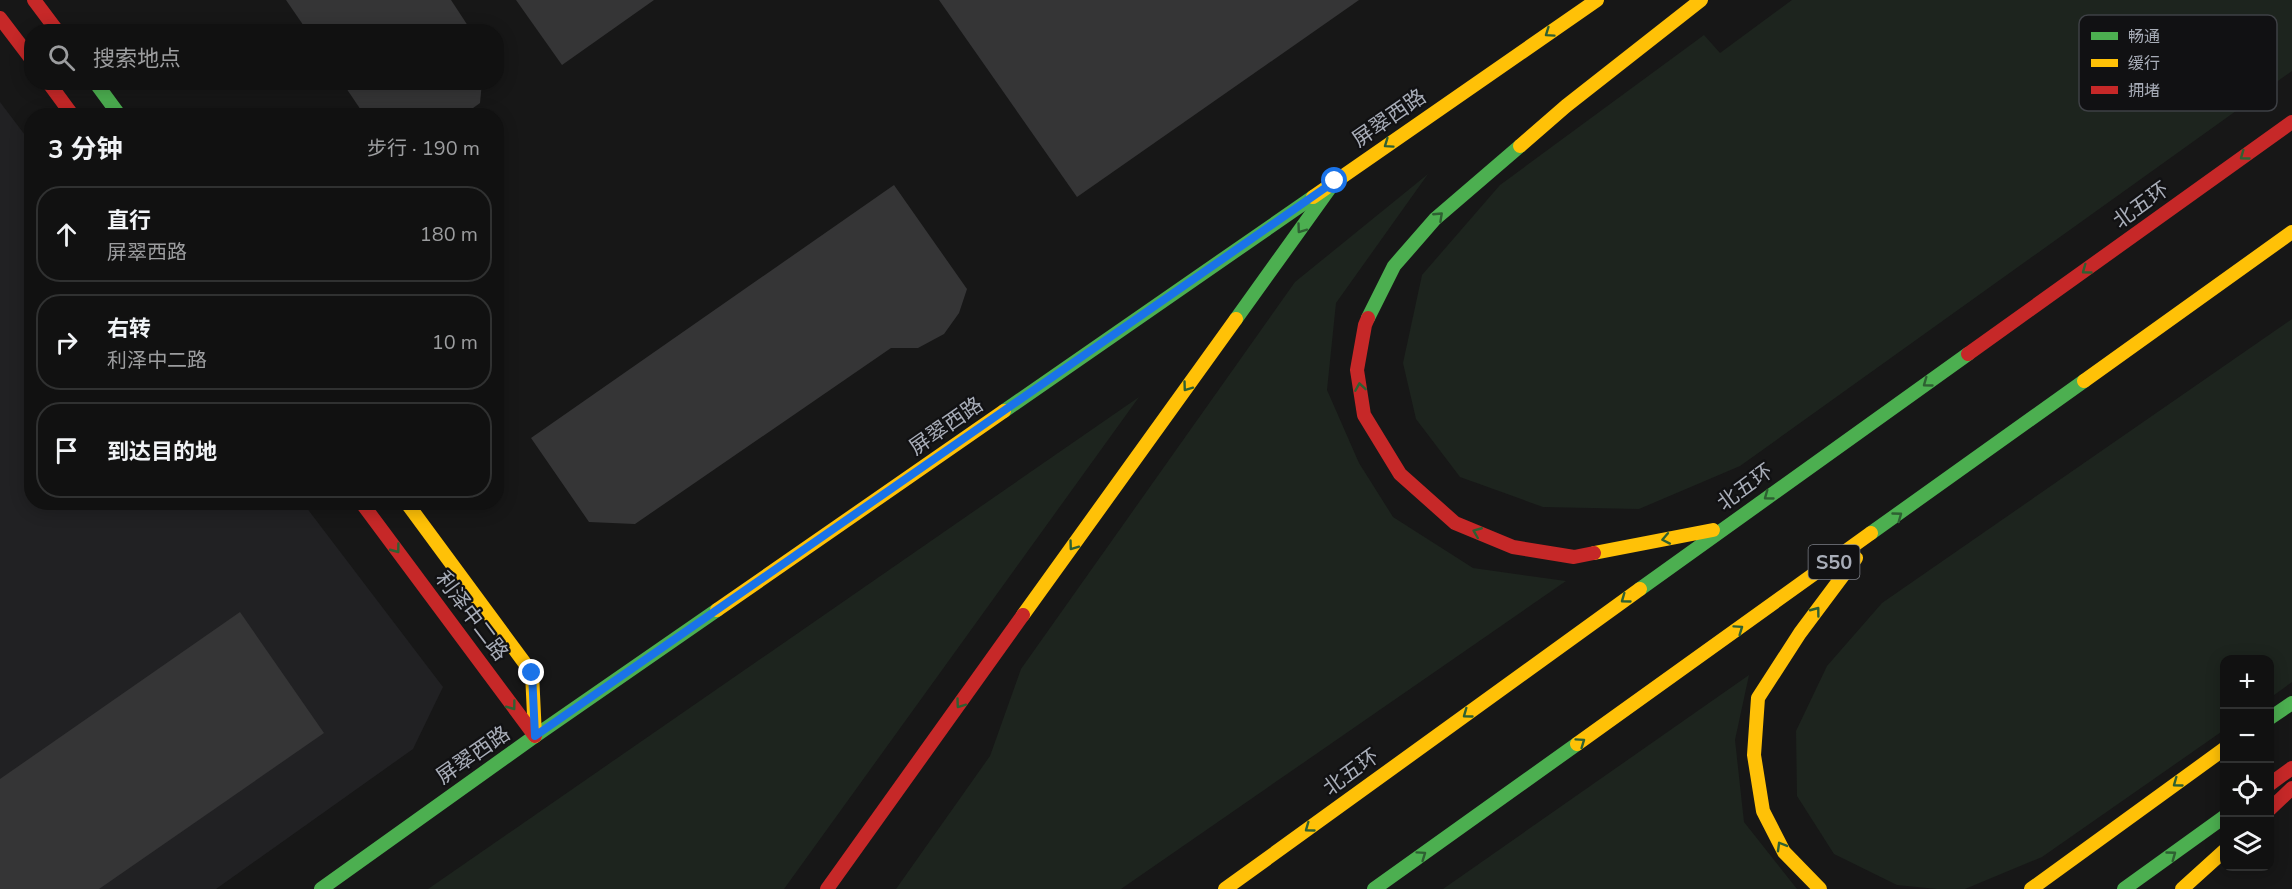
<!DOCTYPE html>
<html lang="zh">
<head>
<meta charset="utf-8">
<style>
  body { margin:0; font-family:"Nunito Sans","Noto Sans SC",sans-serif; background:#1e1f1f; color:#f1f3f6 }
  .controls { position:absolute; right:18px; bottom:18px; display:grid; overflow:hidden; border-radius:12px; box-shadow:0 3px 15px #0003 }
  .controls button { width:54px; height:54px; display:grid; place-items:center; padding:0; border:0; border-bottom:2px solid #303131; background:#111; color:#f1f3f6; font:30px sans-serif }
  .stop { position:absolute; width:18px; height:18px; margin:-14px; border:4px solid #1a73e8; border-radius:50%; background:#fff }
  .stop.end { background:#1a73e8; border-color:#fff; box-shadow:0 2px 6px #0008 }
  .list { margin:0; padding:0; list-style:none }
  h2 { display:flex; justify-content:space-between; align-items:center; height:78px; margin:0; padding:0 24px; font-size:26px }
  h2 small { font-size:20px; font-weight:400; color:#9c9d9f }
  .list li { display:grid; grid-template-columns:39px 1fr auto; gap:18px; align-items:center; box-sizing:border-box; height:96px; margin:0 12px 12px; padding:0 12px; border:2px solid #303131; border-radius:24px }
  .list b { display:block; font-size:22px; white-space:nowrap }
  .list p { margin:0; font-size:20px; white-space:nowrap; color:#9c9d9f }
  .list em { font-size:20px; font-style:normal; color:#9c9d9f }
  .icon { flex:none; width:33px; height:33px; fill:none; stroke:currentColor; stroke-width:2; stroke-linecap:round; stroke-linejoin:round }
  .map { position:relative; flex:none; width:2292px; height:889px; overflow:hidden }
  .search { position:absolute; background:#111; box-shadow:0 3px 15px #0003; left:24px; top:24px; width:480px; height:66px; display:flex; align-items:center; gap:15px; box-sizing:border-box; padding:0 21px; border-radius:24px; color:#9c9d9f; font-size:22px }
  .panel { position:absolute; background:#111; box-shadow:0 3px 15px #0003; left:24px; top:108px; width:480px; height:402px; border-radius:24px }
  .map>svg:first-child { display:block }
</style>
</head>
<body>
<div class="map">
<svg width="2292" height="889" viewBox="0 0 2292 889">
  <rect width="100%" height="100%" fill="#171717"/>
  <polygon fill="#212123" points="0,102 31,143 32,502 303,503 443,687 413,749 216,889 0,889"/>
  <g fill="#1d241e">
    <polygon points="1792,0 2292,0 2292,71 1740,466 1639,509 1543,507 1460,477 1416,419 1403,363 1422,275 1500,185 1704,35 1720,53"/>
    <polygon points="1428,174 1336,303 1327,390 1359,463 1393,517 1473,568 1566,581 1121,889 896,889 990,756 1021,669 1295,282"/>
    <polygon points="2292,319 2292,682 2270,698 2270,660 2224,660 2224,730 2042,857 1965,889 1937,889 1897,885 1834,854 1797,796 1796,731 1827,666 1882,603"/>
    <polygon points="1139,397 784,889 428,889"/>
    <polygon points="1749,675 1735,740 1744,822 1797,889 1443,889"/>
  </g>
  <g fill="#353536">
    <polygon points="286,0 451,0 472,32 308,32"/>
    <polygon points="516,0 654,0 562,65"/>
    <polygon points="939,0 1359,0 1077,197"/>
    <polygon points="342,82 482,82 480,103 462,116 365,116"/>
    <polygon points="894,185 967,289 959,313 944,334 918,348 891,348 635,524 589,522 531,438"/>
    <polygon points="240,612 324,733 99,889 0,889 0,779"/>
  </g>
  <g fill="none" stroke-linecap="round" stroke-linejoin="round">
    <g stroke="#4caf50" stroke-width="14">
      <polyline points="95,82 120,116"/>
      <polyline points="1368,318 1394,266 1435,219 1520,146"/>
      <polyline points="1236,319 1335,181"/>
      <polyline points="1004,411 1313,197"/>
      <polyline points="1871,533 2084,381"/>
      <polyline points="1640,589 1968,354"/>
      <polyline points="2270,718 2292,703"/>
      <polyline points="321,889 535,736 717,610"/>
      <polyline points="1374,889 1577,744"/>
      <polyline points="2124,889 2224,817"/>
    </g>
    <g stroke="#ffc107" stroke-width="14">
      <polyline points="1520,146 1566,106 1701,0"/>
      <polyline points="1313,197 1597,0"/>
      <polyline points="2084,381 2292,232"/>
      <polyline points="406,502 532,673 535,736"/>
      <polyline points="1594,553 1713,530"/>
      <polyline points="717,610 1004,411"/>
      <polyline points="1023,615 1236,319"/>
      <polyline points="1577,744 1871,533"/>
      <polyline points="1225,889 1640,589"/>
      <polyline points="1820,889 1784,852 1763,811 1754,755 1758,698 1800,633 1856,558"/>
      <polyline points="2031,889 2224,749"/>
      <polyline points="2182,889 2224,851"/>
    </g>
    <g stroke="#c62828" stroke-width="14">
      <polyline points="34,0 58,32"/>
      <polyline points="0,18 32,60"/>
      <polyline points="48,82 73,116"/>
      <polyline points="1368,318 1365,325 1357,370 1364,415 1400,474 1455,523 1513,547 1574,557 1594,553"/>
      <polyline points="1968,354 2292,122"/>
      <polyline points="361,502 535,736"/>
      <polyline points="2270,784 2292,768"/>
      <polyline points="2270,809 2292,788"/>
      <polyline points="827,889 1023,615"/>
    </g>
  </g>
  <defs><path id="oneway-chevron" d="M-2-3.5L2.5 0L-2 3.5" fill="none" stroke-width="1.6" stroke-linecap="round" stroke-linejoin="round" transform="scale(1.5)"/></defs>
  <g stroke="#2e6032">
    <use href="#oneway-chevron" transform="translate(1549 33) rotate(145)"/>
    <use href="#oneway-chevron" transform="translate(1388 144) rotate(145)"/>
    <use href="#oneway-chevron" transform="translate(2244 156) rotate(144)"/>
    <use href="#oneway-chevron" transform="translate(1439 216) rotate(-43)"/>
    <use href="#oneway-chevron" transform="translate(1301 229) rotate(126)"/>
    <use href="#oneway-chevron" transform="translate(2086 270) rotate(144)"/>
    <use href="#oneway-chevron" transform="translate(1927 383) rotate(144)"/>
    <use href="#oneway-chevron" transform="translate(1187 387) rotate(126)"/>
    <use href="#oneway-chevron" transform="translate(1360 387) rotate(-99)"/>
    <use href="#oneway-chevron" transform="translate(1768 496) rotate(144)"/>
    <use href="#oneway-chevron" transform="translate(1898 516) rotate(-36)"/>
    <use href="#oneway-chevron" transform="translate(1477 532) rotate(-158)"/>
    <use href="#oneway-chevron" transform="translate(1666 539) rotate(169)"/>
    <use href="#oneway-chevron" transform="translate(1073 546) rotate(126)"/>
    <use href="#oneway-chevron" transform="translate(396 549) rotate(53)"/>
    <use href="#oneway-chevron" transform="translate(1625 599) rotate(144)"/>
    <use href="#oneway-chevron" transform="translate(1816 611) rotate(-53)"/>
    <use href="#oneway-chevron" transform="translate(1739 629) rotate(-35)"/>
    <use href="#oneway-chevron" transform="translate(960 704) rotate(126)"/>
    <use href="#oneway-chevron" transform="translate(512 706) rotate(53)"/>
    <use href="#oneway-chevron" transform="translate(1467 714) rotate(144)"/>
    <use href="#oneway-chevron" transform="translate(1581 742) rotate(-35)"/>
    <use href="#oneway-chevron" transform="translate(2177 783) rotate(144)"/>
    <use href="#oneway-chevron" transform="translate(1309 828) rotate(144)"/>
    <use href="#oneway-chevron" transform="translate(1781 846) rotate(-120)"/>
    <use href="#oneway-chevron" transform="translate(1422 855) rotate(-35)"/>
    <use href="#oneway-chevron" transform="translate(2172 855) rotate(-36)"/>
  </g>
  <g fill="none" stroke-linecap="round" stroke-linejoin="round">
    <polyline stroke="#1a73e8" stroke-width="8" points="532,673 535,736 1335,181"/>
  </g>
  <g text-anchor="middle" stroke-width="4.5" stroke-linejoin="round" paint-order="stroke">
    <rect fill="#111113" stroke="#7b7e86" stroke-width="1.5" x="1808.5" y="545" width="51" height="34" rx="4.5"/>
    <g font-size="20" font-weight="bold" fill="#a8adb8">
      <text x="1834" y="569">S50</text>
    </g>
    <g font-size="21" fill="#a8adb8" stroke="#111113">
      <text transform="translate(1389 118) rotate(-35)" y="7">屏翠西路</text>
      <text transform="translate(2141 205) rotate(-36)" y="7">北五环</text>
      <text transform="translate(946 426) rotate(-35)" y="7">屏翠西路</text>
      <text transform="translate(1745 487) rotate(-36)" y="7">北五环</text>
      <text transform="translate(472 616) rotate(53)" y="7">利泽中二路</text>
      <text transform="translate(473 755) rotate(-35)" y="7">屏翠西路</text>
      <text transform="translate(1351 772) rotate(-36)" y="7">北五环</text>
    </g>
  </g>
  <rect x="2079" y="15" width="198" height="96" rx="9" fill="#111113" stroke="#3e4045" stroke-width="1.5"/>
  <rect x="2091" y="32" width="27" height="8" fill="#4caf50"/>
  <rect x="2091" y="59" width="27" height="8" fill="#ffc107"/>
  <rect x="2091" y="86" width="27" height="8" fill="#c62828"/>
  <g font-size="16" fill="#a8adb8">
    <text x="2128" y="42">畅通</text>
    <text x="2128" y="69">缓行</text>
    <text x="2128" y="96">拥堵</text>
  </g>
</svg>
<div class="controls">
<button>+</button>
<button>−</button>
<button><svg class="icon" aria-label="locate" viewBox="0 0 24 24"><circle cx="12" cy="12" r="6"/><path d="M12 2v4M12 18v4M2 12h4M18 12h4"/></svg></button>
<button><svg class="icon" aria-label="layers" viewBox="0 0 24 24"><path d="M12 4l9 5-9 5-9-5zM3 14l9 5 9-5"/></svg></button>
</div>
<div class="stop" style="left:1335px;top:181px"></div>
<div class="stop end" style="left:532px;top:673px"></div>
<div class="search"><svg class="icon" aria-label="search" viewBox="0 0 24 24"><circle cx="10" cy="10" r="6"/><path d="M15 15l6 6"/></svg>搜索地点</div>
<section class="panel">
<h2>3 分钟<small>步行 · 190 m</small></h2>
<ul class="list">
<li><svg class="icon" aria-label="ahead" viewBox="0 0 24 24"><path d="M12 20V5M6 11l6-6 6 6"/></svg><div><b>直行</b><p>屏翠西路</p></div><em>180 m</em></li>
<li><svg class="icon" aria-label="right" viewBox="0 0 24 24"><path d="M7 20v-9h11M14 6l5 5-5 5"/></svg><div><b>右转</b><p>利泽中二路</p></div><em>10 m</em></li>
<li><svg class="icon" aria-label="arrive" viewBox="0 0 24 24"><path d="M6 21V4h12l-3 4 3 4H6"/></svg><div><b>到达目的地</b></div></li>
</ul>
</section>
</div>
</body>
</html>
